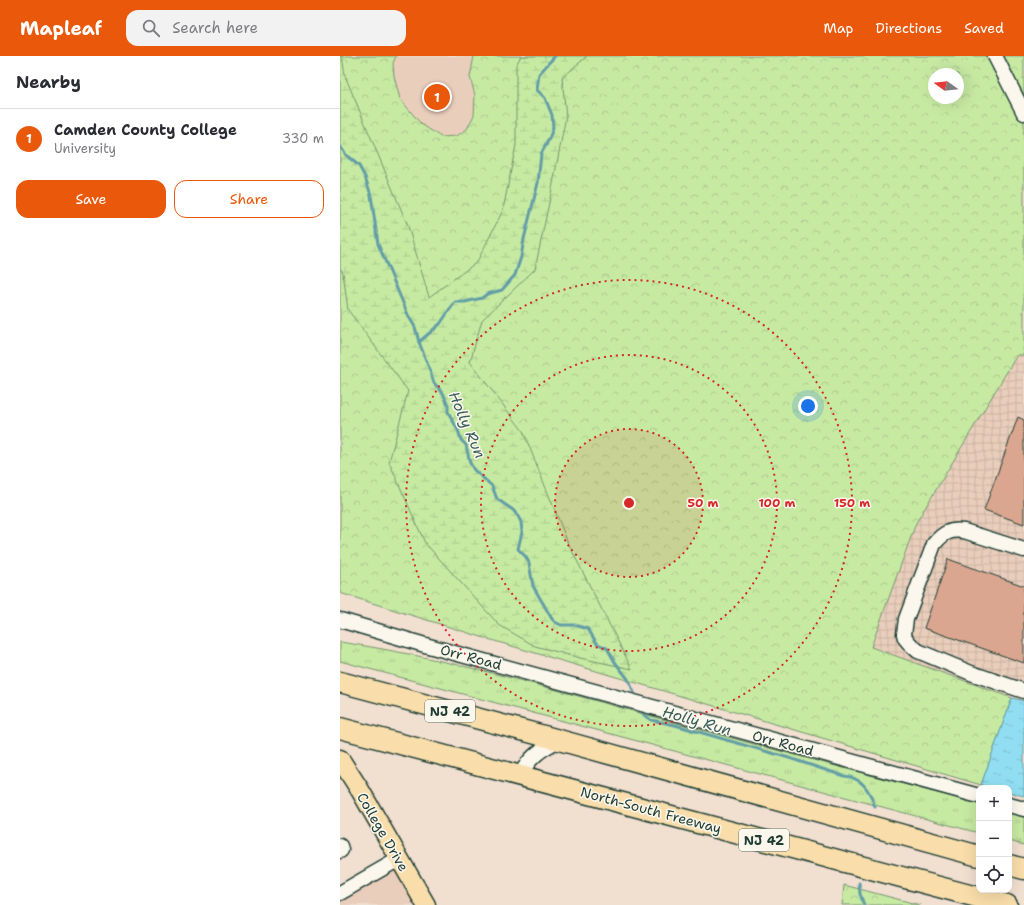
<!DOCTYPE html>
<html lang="en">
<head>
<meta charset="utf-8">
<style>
  body { margin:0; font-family:"Shantell Sans",sans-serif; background:#f2f2f3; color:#2b2b33 }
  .controls { position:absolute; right:12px; bottom:12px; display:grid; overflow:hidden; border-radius:8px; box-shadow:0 4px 16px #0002 }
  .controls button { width:36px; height:36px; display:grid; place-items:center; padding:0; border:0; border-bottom:1px solid #e1e1e2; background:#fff; color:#2b2b33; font:20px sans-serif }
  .compass { position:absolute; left:588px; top:12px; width:36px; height:36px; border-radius:50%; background:#fff; box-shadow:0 4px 16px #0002; rotate:285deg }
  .you { position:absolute; left:468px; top:350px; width:14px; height:14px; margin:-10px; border:3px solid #fff; border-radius:50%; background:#1a73e8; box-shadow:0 0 0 6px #1a73e833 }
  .badge { display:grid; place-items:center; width:26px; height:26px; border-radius:50%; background:#ea580c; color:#fff; font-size:13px; font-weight:700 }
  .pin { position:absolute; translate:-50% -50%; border:2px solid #fff; box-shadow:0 1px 4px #0006 }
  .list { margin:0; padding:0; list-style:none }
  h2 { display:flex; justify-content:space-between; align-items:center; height:52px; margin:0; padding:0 16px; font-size:17px }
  h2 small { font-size:13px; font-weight:400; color:#7c7c81 }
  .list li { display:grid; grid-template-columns:26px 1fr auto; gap:12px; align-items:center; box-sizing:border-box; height:60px; padding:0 16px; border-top:1px solid #e1e1e2 }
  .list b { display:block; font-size:15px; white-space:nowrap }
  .list p { margin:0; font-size:13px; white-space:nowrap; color:#7c7c81 }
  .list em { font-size:13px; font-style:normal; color:#7c7c81 }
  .actions { display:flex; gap:8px; padding:12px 16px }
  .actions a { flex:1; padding:9px 0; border:1px solid #ea580c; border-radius:12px; text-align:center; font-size:14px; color:#ea580c }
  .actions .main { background:#ea580c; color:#fff }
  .icon { flex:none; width:22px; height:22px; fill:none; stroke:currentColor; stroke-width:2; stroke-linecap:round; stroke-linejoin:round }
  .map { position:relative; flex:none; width:684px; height:849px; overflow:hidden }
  header { display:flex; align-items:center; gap:24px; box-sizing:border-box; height:56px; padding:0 20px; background:#ea580c; color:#fff }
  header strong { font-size:19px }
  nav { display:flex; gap:22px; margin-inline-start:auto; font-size:14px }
  .search { width:280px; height:36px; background:#f2f2f3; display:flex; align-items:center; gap:10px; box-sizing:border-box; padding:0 14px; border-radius:12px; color:#7c7c81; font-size:15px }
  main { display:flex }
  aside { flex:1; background:#fff }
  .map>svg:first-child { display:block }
</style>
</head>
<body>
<header>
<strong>Mapleaf</strong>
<div class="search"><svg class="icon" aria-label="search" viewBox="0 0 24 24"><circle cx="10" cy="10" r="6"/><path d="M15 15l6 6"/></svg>Search here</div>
<nav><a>Map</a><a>Directions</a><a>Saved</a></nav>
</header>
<main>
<aside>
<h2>Nearby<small></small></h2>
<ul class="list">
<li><span class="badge">1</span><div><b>Camden County College</b><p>University</p></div><em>330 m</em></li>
</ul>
<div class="actions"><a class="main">Save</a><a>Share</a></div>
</aside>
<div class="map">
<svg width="684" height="849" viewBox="0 0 684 849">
  <defs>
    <pattern id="industrial-grid" width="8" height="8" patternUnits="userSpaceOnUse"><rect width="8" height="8" fill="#eacebc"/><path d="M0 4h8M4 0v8" fill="none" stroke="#c8b2a2"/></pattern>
    <pattern id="grass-tufts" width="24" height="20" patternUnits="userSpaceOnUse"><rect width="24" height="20" fill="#c7eaa3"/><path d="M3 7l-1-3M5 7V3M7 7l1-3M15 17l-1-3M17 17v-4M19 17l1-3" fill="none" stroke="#aaca8d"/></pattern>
    <pattern id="forest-crowns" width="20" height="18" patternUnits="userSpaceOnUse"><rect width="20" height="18" fill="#c7eaa3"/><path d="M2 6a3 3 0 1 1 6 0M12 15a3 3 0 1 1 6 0" fill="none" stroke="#aaca8d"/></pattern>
    <pattern id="wetland-marsh" width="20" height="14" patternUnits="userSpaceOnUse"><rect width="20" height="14" fill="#c7eaa3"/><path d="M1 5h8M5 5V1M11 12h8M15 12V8" fill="none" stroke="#aaca8d"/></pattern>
    <pattern id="water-ripples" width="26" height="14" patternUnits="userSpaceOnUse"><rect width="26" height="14" fill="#91def2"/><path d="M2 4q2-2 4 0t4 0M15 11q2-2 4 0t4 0" fill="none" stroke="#7dbfd0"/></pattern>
  </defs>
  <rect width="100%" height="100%" fill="#f1dfd0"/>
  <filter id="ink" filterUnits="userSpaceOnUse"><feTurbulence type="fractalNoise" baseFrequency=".025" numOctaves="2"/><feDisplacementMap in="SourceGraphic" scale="8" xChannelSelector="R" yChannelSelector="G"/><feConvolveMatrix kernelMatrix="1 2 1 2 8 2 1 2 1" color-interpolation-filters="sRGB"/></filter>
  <g filter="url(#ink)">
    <g fill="#eacebc">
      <polygon points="56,0 134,0 130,21 135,39 134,59 127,73 117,80 101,81 81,68 59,43 54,20 53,7"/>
      <polygon points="59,803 86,849 0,849 0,837"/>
    </g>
    <polygon fill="url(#industrial-grid)" points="677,299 684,299 684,645 531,591 576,467"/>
    <g fill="url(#grass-tufts)" stroke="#73946c">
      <path d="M 0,586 C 109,602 215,634 322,663 C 427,692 533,720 639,748 L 639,777 L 0,605 Z"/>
      <polygon points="669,756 684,760 684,789 669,785"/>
    </g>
    <g fill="url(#forest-crowns)" stroke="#73946c" fill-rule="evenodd">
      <path d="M 0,0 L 56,0 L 53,7 L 54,20 L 60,43 L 81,68 L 101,81 L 117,80 L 127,73 L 134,59 L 135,39 L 130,21 L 134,0 L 684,0 L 684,299 L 677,299 L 576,467 L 531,591 L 672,642 L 641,729 L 148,583 L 0,537 ZM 594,18 L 618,18 L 618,42 L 594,42 Z"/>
      <polygon points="504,829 580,849 502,849"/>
    </g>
    <polygon fill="url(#wetland-marsh)" stroke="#73946c" points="0,0 2,0 5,20 68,170 89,241 137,206 163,154 176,89 176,9 181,0 247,0 222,22 226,60 213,128 195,213 142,264 130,306 183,375 228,487 292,613 240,602 195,590 159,569 85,487 49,406 68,335 8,254 3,217 0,212"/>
    <polygon fill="url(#water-ripples)" stroke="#639ea6" points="672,642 684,645 684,740 669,736 669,732 653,732 641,729"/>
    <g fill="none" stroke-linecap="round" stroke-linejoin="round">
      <g stroke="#639ea6" stroke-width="3">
        <polyline points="0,90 6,99 19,110 25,121 31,139 38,188 69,261 75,271 79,286 89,312 94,327 103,337 108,349 108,356 118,374 121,384 126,389 130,407 134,414 152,430 157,443 173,454 178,460 181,466 182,476 178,493 186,501 189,507 193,530 212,563 215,566 221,569 235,569 248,573 256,586 258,588 267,592 275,606 288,623 297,643"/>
        <polyline points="79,286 100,268 115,246 125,246 142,242 147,238 162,234 175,219 181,201 184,183 198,127 201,98 209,83 213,72 212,59 205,42 197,34 199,18 215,0"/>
        <path d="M 301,653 L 304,659 L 311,664 L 335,669 L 449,702 L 504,720 C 522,721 530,735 535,751"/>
        <polyline points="519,827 520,838 524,849"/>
      </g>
    </g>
    <g fill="#dba68f" stroke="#1f3d34">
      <polygon points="678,361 684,364 684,468 644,454"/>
      <polygon points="608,503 684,530 684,607 584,572"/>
    </g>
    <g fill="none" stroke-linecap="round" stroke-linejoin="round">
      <defs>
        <g id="minor">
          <polyline points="655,0 684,57"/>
          <path d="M 684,494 L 624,475 C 610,473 603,477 594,488 L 566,563 L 564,578 L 565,582 L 570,588 L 578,595 L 631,617 L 684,635"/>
          <polyline points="0,564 85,589 639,740"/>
          <path d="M 180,720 C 189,701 201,693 219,684"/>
          <polyline points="669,749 684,753"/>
          <polyline points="0,790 1,794 0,795"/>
          <polyline points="0,837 59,803"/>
        </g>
        <polyline id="major" points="0,703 20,734 86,849"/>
        <g id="highway">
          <polyline points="0,626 219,684 639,800"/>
          <polyline points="0,672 667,849"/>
          <polyline points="669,809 684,813"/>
        </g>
      </defs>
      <use href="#minor" stroke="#1f3d34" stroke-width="17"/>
      <use href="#major" stroke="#1f3d34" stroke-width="21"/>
      <use href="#highway" stroke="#1f3d34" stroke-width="23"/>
      <use href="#minor" stroke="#fbf7ec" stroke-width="14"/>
      <use href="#major" stroke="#f9deab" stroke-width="18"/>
      <use href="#highway" stroke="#f9deab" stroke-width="20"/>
    </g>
  </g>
  <circle cx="289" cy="447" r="74" fill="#d62828" fill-opacity=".12"/>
  <g fill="none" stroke="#d62828" stroke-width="2" stroke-dasharray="2 4">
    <circle cx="289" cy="447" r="74"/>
    <circle cx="289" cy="447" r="148"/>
    <circle cx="289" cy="447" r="223"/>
  </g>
  <g text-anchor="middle" stroke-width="3" stroke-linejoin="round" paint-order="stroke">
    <g fill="#fbf7ec" stroke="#61756b" stroke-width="1">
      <rect x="85" y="644" width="50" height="22" rx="3"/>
      <rect x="399" y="773" width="50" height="22" rx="3"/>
    </g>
    <g font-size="13" font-weight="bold" fill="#1f3d34">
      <text x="110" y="660">NJ 42</text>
      <text x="424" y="789">NJ 42</text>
    </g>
    <g font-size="14" fill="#1f3d34" stroke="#fbf7ec">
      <text transform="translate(131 601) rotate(15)" y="5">Orr Road</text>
      <text transform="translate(443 687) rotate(15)" y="5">Orr Road</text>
      <text transform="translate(311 754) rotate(15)" y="5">North-South Freeway</text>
      <text transform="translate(43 776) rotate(60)" y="5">College Drive</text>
    </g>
    <g font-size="15" font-style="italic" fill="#365d5a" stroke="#fbf7ec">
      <text transform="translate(127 369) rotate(67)" y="5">Holly Run</text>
      <text transform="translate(357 665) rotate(16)" y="5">Holly Run</text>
    </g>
  </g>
  <circle cx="289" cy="447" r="6" fill="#d62828" stroke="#fbf7ec" stroke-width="2"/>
  <g font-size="12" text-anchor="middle" font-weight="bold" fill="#d62828" stroke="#fbf7ec" stroke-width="3" stroke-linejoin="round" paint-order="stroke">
    <text x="363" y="451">50 m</text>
    <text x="437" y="451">100 m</text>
    <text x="512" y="451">150 m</text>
  </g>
</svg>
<div class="controls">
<button>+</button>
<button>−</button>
<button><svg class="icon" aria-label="locate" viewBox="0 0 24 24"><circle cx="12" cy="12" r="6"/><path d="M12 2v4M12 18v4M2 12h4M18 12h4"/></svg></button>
</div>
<svg class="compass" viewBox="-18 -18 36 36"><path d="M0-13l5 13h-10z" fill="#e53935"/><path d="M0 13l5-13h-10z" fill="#7c7c81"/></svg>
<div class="you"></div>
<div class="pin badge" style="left:97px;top:41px">1</div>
</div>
</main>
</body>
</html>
